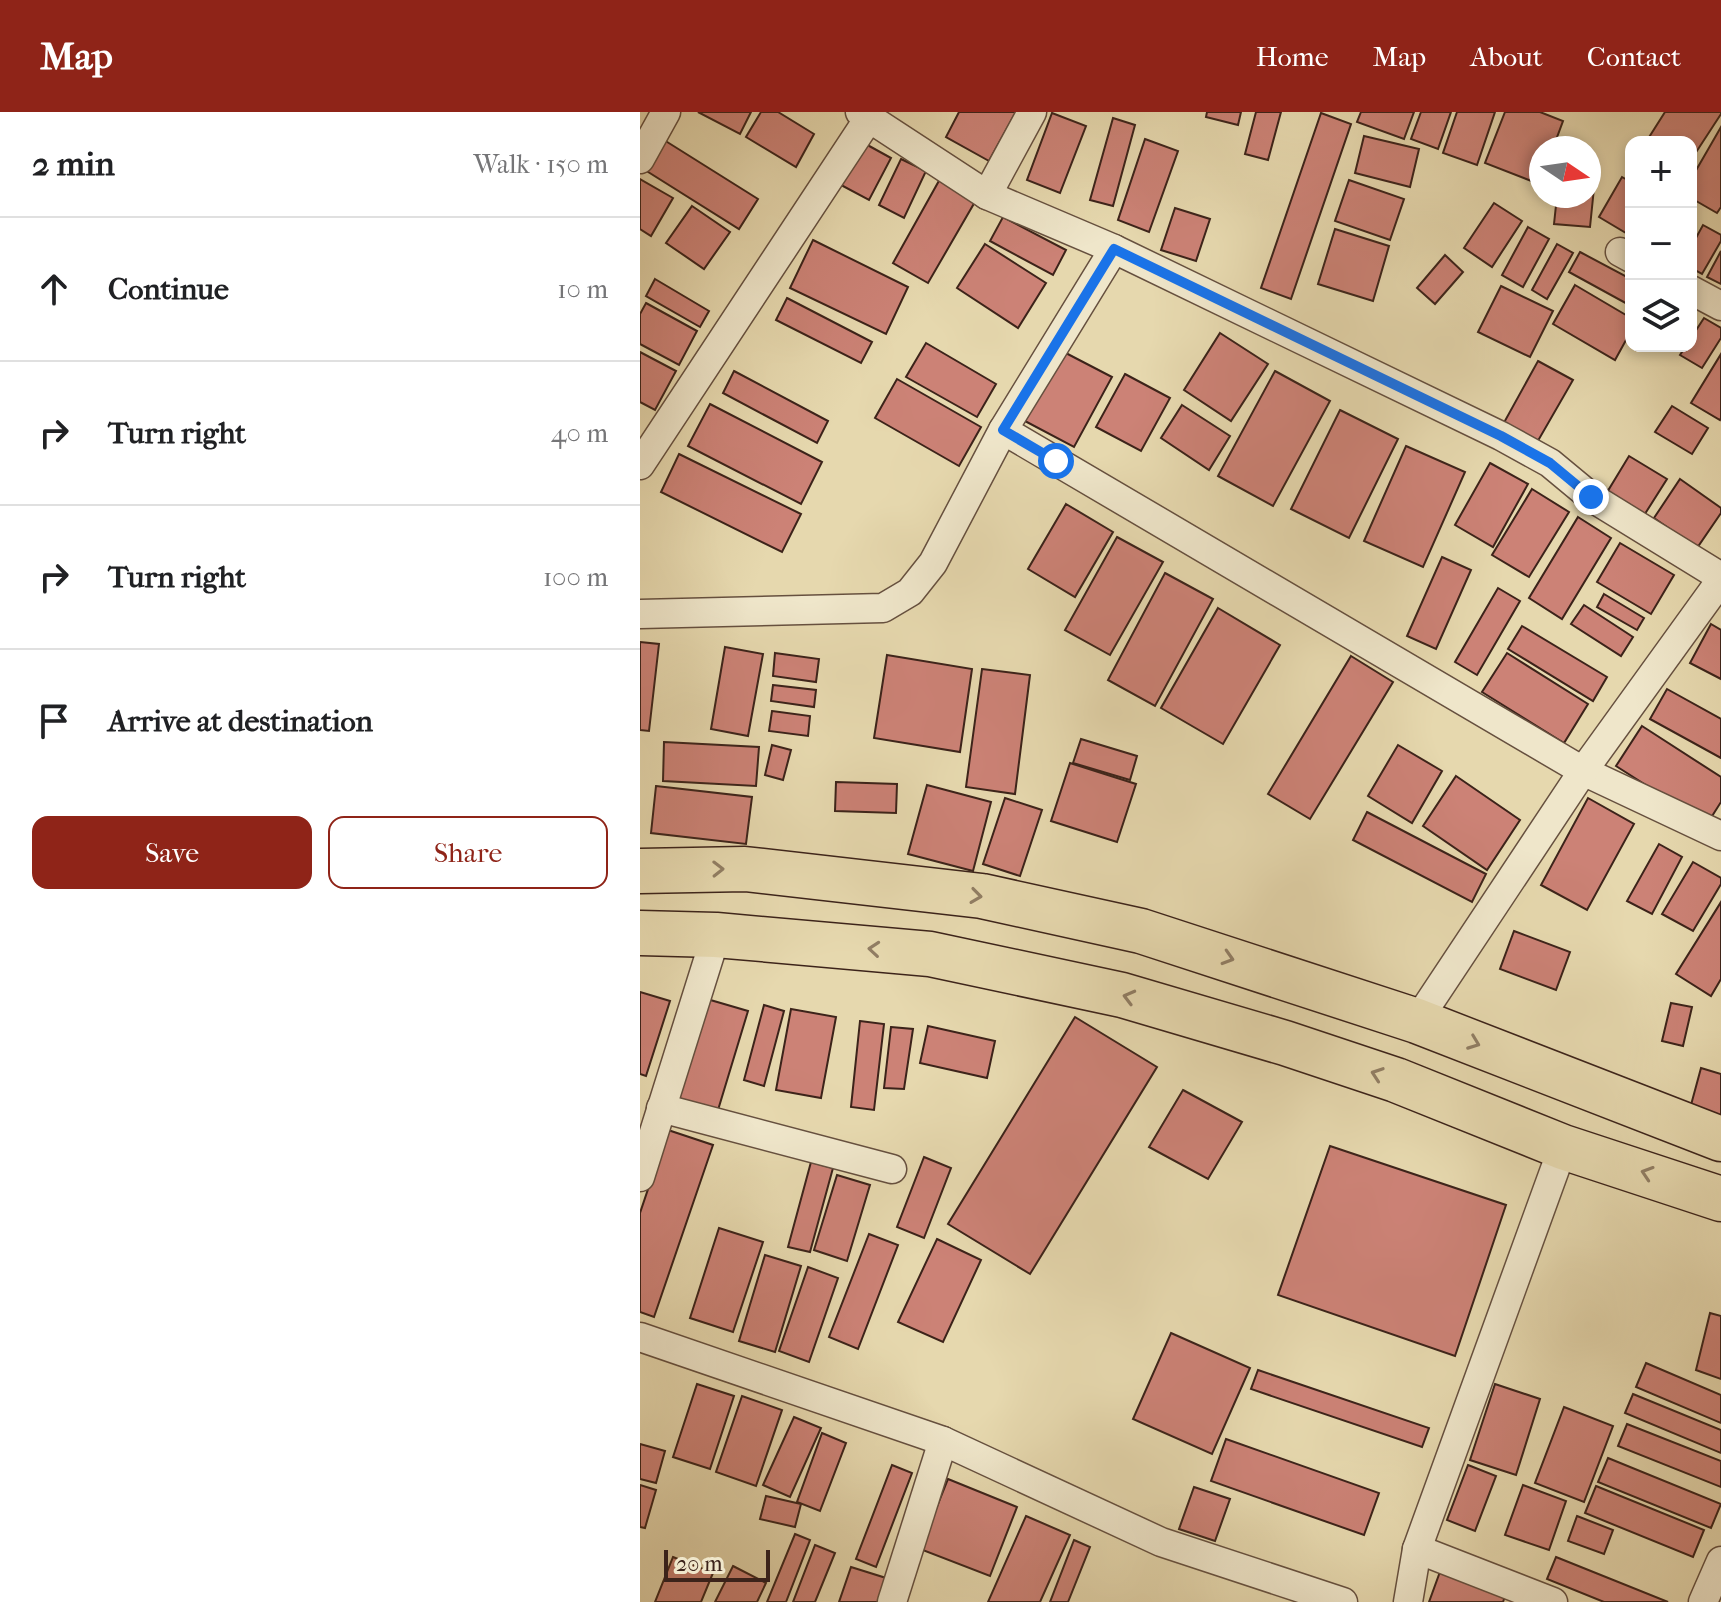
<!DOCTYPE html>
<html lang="en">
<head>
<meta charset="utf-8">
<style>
  body { margin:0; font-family:"IM FELL French Canon",serif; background:#f2f2f2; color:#202124 }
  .controls { position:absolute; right:24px; top:24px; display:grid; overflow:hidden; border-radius:16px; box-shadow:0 4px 12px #0003 }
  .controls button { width:72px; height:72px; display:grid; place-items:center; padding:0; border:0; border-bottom:2px solid #e0e0e0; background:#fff; color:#202124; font:40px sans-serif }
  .compass { position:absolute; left:889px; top:24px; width:72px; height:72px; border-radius:50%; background:#fff; box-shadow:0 4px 12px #0003; rotate:103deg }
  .scale { position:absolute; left:24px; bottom:20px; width:106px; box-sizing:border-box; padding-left:8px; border:4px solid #3c231a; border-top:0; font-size:22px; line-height:28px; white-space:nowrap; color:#3c231a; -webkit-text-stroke:6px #efe6ca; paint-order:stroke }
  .stop { position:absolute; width:24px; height:24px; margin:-18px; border:6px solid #1a73e8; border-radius:50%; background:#fff }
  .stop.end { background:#1a73e8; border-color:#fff; box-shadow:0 2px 8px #0008 }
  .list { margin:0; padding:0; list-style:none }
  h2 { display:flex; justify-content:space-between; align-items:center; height:104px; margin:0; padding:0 32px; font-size:34px }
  h2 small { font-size:26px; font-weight:400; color:#757577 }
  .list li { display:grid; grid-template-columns:52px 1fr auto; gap:24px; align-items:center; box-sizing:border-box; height:144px; padding:0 32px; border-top:2px solid #e0e0e0 }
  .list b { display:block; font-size:30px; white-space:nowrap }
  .list em { font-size:26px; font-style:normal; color:#757577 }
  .actions { display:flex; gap:16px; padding:24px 32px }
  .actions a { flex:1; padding:18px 0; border:2px solid #8f2418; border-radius:16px; text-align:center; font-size:28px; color:#8f2418 }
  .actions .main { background:#8f2418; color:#fff }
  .icon { flex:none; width:44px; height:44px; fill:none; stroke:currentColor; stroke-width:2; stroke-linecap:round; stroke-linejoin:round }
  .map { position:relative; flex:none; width:1081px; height:1490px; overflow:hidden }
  header { display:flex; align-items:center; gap:48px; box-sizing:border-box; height:112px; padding:0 40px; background:#8f2418; color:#fff }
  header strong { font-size:38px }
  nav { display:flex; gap:44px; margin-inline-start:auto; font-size:28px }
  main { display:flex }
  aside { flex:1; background:#fff }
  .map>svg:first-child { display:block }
</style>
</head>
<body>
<header>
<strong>Map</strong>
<nav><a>Home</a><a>Map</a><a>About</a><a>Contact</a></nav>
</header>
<main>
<aside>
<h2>2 min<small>Walk · 150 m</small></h2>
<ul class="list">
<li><svg class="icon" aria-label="ahead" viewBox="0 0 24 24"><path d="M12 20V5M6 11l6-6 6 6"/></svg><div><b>Continue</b></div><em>10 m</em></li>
<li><svg class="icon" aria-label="right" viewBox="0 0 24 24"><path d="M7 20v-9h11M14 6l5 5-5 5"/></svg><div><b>Turn right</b></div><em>40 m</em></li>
<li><svg class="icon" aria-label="right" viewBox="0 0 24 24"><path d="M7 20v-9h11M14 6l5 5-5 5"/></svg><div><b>Turn right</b></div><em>100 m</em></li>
<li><svg class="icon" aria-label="arrive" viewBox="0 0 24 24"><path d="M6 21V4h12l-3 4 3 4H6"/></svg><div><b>Arrive at destination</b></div></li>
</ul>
<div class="actions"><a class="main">Save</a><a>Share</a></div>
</aside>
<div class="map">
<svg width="1081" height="1490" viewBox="0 0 1081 1490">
  <rect width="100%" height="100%" fill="#e6d8ae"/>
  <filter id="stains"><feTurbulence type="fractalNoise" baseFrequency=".0025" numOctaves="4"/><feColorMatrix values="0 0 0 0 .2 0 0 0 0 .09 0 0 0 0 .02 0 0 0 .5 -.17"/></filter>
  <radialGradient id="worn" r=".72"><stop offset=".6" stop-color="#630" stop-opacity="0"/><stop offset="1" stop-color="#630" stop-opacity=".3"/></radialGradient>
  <g fill="#cc8276" stroke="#3c231a" stroke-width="2">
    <polygon points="58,0 111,0 100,22"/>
    <polygon points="121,0 138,0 174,22 156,55 106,25"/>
    <polygon points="319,0 376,0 349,49 306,25"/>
    <polygon points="567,0 601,0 598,13 566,5"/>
    <polygon points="616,0 641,0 628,48 605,42"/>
    <polygon points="721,0 774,0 764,27 717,10"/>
    <polygon points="781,0 811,0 798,37 771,27"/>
    <polygon points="817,0 855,0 837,53 803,41"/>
    <polygon points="865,0 900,0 923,9 913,36 901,36 899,72 845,51"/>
    <polygon points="1025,0 1081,0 1081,2 1051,48 1051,30 1006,30"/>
    <polygon points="412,1 446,14 420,81 387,68"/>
    <polygon points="681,1 711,12 651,187 621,176"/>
    <polygon points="473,6 495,13 473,94 450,88"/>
    <polygon points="1081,15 1081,95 1077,101 1051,86 1051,67"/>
    <polygon points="724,24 779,37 770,75 715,61"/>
    <polygon points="505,27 538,39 509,120 478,108"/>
    <polygon points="24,28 118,87 99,117 5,58"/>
    <polygon points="222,30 251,46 229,88 201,73"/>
    <polygon points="261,47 286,59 264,106 239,93"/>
    <polygon points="982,65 991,70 991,124 959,105"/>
    <polygon points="0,67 33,86 11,124 0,117"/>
    <polygon points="300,67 336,88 288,171 253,151"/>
    <polygon points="709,68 764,87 750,128 695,109"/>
    <polygon points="949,76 954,76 950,115 914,112 917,84 949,84"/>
    <polygon points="854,91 882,109 852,155 824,136"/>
    <polygon points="52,94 90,120 64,157 26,131"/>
    <polygon points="535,96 570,107 556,149 521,138"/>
    <polygon points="363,105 426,138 413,163 350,129"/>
    <polygon points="1063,113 1081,123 1081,129 1062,162 1051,156 1051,135"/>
    <polygon points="888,115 909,127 883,175 862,163"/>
    <polygon points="695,117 749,134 733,189 678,172"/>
    <polygon points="173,128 268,175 246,222 150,176"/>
    <polygon points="345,132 406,171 378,216 317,176"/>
    <polygon points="917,132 933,141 907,187 892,178"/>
    <polygon points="1081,139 1081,172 1067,165"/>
    <polygon points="940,140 991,167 991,194 929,160"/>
    <polygon points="805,143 823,160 795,192 777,176"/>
    <polygon points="15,167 69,199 60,215 6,184"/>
    <polygon points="935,173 991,206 991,219 975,248 913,212"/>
    <polygon points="861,174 913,199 890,245 838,220"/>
    <polygon points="147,186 232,230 221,251 136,208"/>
    <polygon points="6,191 57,219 39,253 0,232 0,202"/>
    <polygon points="1064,206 1081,216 1081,226 1062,256 1040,243 1046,234 1051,234 1051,226"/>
    <polygon points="580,221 628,252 591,309 544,278"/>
    <polygon points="286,231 356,272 337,305 266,265"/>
    <polygon points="420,238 472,265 434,335 383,308"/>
    <polygon points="0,240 36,259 15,298 0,290"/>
    <polygon points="1081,242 1081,306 1080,308 1051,291"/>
    <polygon points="898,249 933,268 895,334 861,316"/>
    <polygon points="94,259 188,309 177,331 83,281"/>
    <polygon points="635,259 690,289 633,394 578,364"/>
    <polygon points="485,262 530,286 501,339 456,315"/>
    <polygon points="257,267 341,315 319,354 235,306"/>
    <polygon points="70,292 182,350 161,392 48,334"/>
    <polygon points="542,293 590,324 569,358 521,326"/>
    <polygon points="1032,294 1068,316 1052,342 1015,320"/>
    <polygon points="700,298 758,327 709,426 651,397"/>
    <polygon points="766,334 825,360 783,455 724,429"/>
    <polygon points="39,342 161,402 142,440 21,380"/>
    <polygon points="989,344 1027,367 1003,405 966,382"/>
    <polygon points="850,351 888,372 853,435 815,413"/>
    <polygon points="1040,367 1081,396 1081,401 1057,436 1014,406"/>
    <polygon points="892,377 929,400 889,465 852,443"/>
    <polygon points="426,392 473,420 435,485 388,457"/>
    <polygon points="938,405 971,426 922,507 889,486"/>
    <polygon points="477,425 523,450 470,543 425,518"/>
    <polygon points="980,431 1034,463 1011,502 957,470"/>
    <polygon points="802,445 831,458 796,537 767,524"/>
    <polygon points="525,461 573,487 515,594 468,568"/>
    <polygon points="858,476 880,489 837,563 815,550"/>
    <polygon points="964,482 1004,506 997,518 957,495"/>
    <polygon points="944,493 993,525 981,544 931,512"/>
    <polygon points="578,496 640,533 583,632 521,596"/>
    <polygon points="1071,512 1081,518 1081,567 1050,551"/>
    <polygon points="882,514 967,565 953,589 868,537"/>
    <polygon points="0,530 19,532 9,619 0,618"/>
    <polygon points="85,535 123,542 108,624 71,617"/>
    <polygon points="135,541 179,547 176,570 133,564"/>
    <polygon points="867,541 948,592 924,631 842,580"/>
    <polygon points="247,543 332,557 320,640 234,626"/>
    <polygon points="711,544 753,570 670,707 628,682"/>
    <polygon points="342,557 390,563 375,682 326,675"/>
    <polygon points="133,573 176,578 174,595 131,589"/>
    <polygon points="1027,577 1081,607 1081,646 1010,607"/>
    <polygon points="132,599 170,604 168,624 129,619"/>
    <polygon points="1002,614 1081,665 1081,690 1067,712 976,654"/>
    <polygon points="441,627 497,644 490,668 433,651"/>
    <polygon points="24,630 119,635 116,674 23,669"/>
    <polygon points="132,633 151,638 143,668 125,663"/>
    <polygon points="758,633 802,659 772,711 728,684"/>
    <polygon points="430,651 496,672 477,730 411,709"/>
    <polygon points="816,664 880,708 847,758 783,714"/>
    <polygon points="196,670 257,672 256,701 195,699"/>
    <polygon points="287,673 351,690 333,759 268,742"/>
    <polygon points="16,674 112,685 106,732 11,721"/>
    <polygon points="365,686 402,698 380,764 343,752"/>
    <polygon points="948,686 994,712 947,798 901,773"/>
    <polygon points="727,700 846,762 832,790 713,728"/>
    <polygon points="1019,732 1042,745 1012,802 987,789"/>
    <polygon points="1053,750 1081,766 1081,772 1053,819 1022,802"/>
    <polygon points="1081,790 1081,867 1071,884 1036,862"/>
    <polygon points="874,819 930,840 916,878 860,857"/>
    <polygon points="0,880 30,889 6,964 0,962"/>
    <polygon points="67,887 108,899 78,998 37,986"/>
    <polygon points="1031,891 1052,895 1043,934 1022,929"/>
    <polygon points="124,893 144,899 124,974 104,968"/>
    <polygon points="151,897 196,905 181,986 136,978"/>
    <polygon points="435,905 517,955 390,1162 308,1112"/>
    <polygon points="220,909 244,912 234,998 211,995"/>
    <polygon points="288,914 355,929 347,966 280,951"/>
    <polygon points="251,915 273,917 264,977 244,976"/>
    <polygon points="1061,956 1081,962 1081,1014 1048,1004"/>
    <polygon points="543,978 602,1010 568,1067 509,1035"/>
    <polygon points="28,1018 73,1033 14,1205 0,1200 0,1101"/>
    <polygon points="690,1034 866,1093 815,1244 638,1183"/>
    <polygon points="284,1045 311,1056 284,1126 257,1115"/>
    <polygon points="171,1050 193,1056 170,1140 148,1135"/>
    <polygon points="197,1063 230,1073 207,1149 174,1138"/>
    <polygon points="79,1116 123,1130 93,1220 50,1206"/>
    <polygon points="229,1122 258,1133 218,1237 189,1225"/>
    <polygon points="297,1127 341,1148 303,1230 258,1210"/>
    <polygon points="125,1143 161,1154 135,1240 99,1229"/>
    <polygon points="168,1155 198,1166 169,1250 139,1239"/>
    <polygon points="1070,1201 1081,1204 1081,1267 1056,1258"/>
    <polygon points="531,1221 610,1256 572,1342 493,1307"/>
    <polygon points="1006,1251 1081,1283 1081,1311 996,1275"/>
    <polygon points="618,1258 789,1316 782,1335 611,1277"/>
    <polygon points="57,1272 94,1284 70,1357 33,1345"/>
    <polygon points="855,1272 900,1287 876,1363 830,1348"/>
    <polygon points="993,1282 1081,1318 1081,1341 985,1301"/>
    <polygon points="102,1284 142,1298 116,1374 76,1360"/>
    <polygon points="924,1295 973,1314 944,1390 895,1371"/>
    <polygon points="154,1305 181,1316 150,1385 123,1373"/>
    <polygon points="987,1312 1081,1349 1081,1375 978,1334"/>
    <polygon points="182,1321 206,1331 180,1399 157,1390"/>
    <polygon points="586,1327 739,1381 724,1423 571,1369"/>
    <polygon points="0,1332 25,1339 16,1371 0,1367"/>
    <polygon points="968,1346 1081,1392 1071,1416 958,1370"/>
    <polygon points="252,1353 272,1361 236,1455 216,1447"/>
    <polygon points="828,1353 856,1364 835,1419 807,1408"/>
    <polygon points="308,1367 377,1395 350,1464 280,1437"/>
    <polygon points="0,1373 16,1378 5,1416 0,1415"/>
    <polygon points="883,1373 926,1389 909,1438 865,1423"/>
    <polygon points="956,1374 1064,1418 1053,1445 945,1401"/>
    <polygon points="554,1375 590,1387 575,1429 539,1417"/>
    <polygon points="126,1384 161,1392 155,1415 120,1407"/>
    <polygon points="386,1404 430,1423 400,1490 348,1490"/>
    <polygon points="937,1404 973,1418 964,1442 928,1429"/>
    <polygon points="155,1422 170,1428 146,1490 127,1490"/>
    <polygon points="434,1428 450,1435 428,1490 410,1490"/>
    <polygon points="175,1433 195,1441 175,1490 153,1490"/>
    <polygon points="33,1445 73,1461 61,1490 15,1490"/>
    <polygon points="916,1445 1028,1490 964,1490 907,1467"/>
    <polygon points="93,1454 126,1471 117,1490 75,1490"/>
    <polygon points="211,1455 246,1466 238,1490 199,1490"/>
    <polygon points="801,1457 866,1481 863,1490 789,1490"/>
  </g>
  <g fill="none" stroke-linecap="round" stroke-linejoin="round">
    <defs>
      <g id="minor">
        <polyline points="220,0 347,83 474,137 861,324 910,351 951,385 1081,465"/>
        <polyline points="0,47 26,0"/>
        <polyline points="347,83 392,0"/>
        <polyline points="980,140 991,146"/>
        <polyline points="1051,178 1081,194"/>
        <polyline points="363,318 943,659 1081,724"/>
        <polyline points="0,353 229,6"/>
        <polyline points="0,502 243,496 270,480 293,451 363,318 474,137"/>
        <polyline points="777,909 943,659 1081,468"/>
        <polyline points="21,996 252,1057"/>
        <polyline points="0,1065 76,823"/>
        <polyline points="0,1225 303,1329 521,1430 703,1490"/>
        <polyline points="777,1437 913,1490"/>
        <polyline points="252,1490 303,1329"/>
        <polyline points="768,1490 777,1437 923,1035"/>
        <polyline points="1063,1490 1081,1449"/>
      </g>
      <g id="primary">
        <polyline points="0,759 105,757 342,784 501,819 777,909 1081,1027"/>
        <polyline points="0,821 76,823 290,842 482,883 645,931 756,968 923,1035 1081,1087"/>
      </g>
    </defs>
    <use href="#minor" stroke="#66503f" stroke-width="31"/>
    <use href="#primary" stroke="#3c231a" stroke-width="47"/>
    <use href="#minor" stroke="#efe6ca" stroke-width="28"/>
    <use href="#primary" stroke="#e6d8ae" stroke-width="44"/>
  </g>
  <defs><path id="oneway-chevron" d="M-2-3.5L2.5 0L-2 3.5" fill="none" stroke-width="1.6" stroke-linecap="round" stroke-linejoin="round" transform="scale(2)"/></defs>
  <g stroke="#917e64">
    <use href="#oneway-chevron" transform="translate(78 757) rotate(-1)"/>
    <use href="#oneway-chevron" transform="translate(336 784) rotate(8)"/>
    <use href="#oneway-chevron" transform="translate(234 837) rotate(-175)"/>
    <use href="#oneway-chevron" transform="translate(588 846) rotate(17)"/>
    <use href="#oneway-chevron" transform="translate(489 885) rotate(-165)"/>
    <use href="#oneway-chevron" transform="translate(834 931) rotate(21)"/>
    <use href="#oneway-chevron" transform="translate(737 962) rotate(-161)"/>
    <use href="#oneway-chevron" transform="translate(1007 1061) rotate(-162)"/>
  </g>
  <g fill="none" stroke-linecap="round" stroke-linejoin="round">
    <polyline stroke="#1a73e8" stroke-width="10" points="416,349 363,318 474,137 861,324 910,351 951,385"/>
  </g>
  <rect width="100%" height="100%" filter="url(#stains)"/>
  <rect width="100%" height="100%" fill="url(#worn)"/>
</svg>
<div class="controls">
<button>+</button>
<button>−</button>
<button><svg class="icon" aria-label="layers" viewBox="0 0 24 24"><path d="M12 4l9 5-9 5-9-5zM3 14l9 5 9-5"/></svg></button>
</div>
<svg class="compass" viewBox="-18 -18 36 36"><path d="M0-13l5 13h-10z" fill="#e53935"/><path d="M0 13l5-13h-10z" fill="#757577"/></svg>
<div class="scale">20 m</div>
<div class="stop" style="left:416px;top:349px"></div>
<div class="stop end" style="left:951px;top:385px"></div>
</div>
</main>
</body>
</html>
